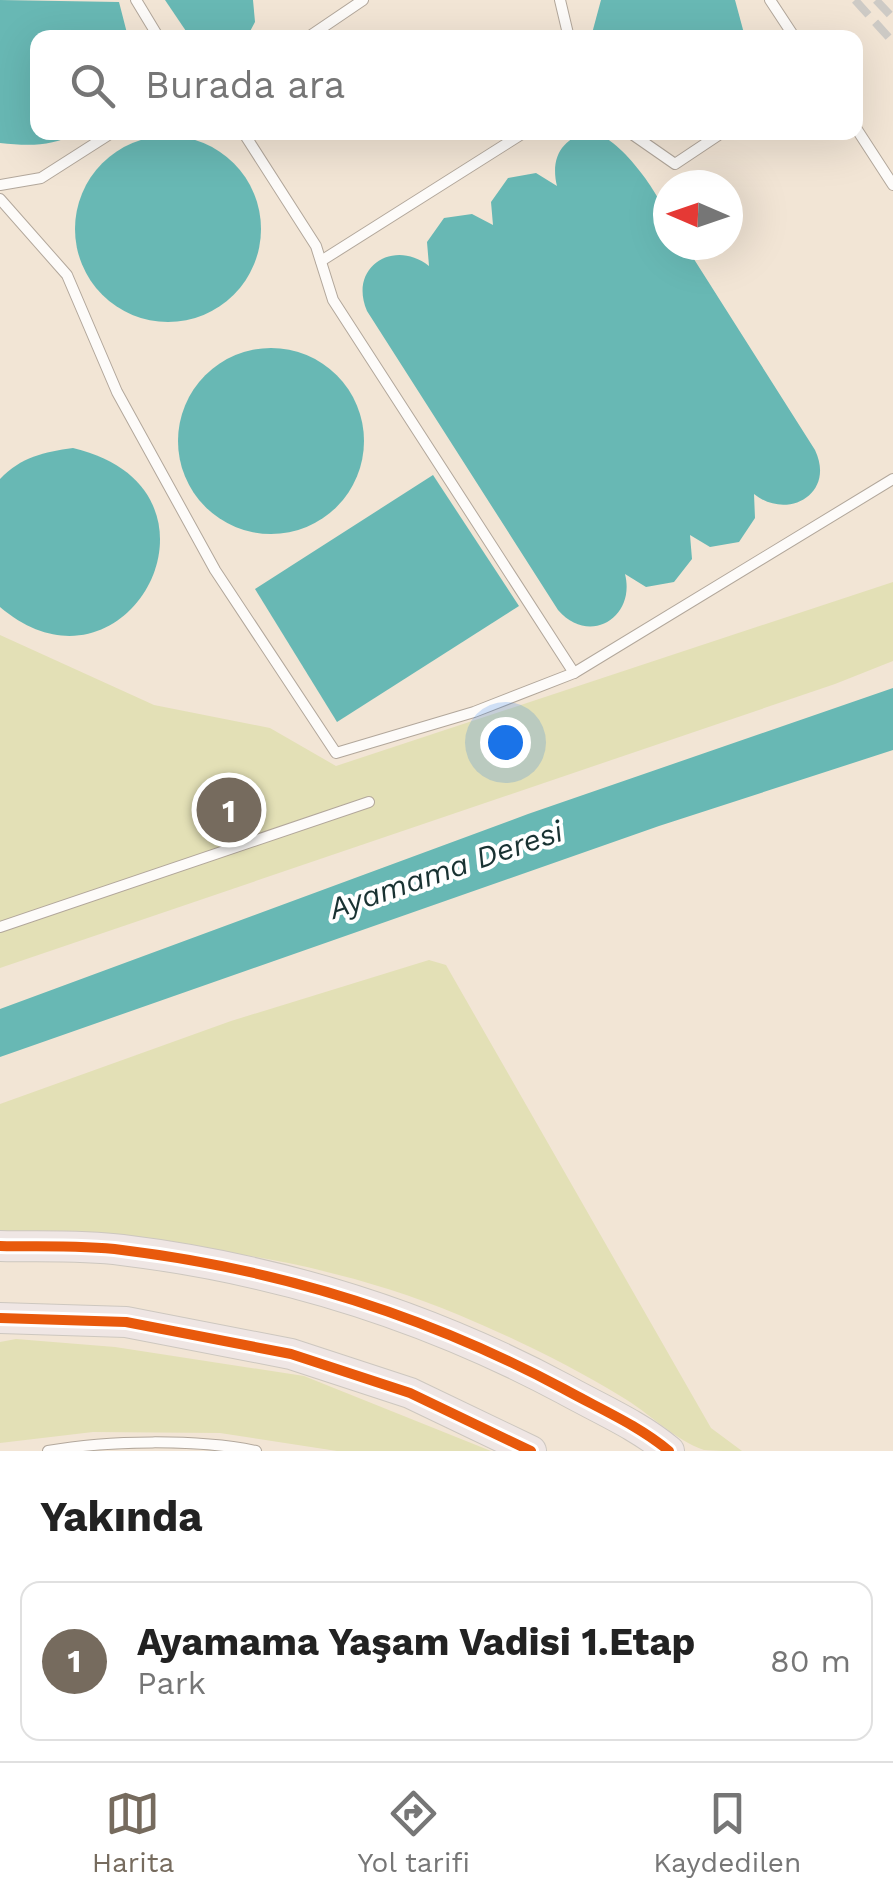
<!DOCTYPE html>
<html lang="tr">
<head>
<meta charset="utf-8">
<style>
  body { margin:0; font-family:"Work Sans",sans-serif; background:#f2f2f2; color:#222 }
  .compass { position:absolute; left:653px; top:170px; width:90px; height:90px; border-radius:50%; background:#fff; box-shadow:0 10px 40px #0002; rotate:272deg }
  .you { position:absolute; left:505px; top:742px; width:35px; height:35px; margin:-25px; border:8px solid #fff; border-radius:50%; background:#1a73e8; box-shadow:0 0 0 15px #1a73e833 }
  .badge { display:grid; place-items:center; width:65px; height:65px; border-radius:50%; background:#766b5e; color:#fff; font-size:32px; font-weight:700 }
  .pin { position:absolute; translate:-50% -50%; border:5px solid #fff; box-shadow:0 2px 10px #0006 }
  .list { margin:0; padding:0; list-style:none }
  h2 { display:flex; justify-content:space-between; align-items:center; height:130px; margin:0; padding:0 40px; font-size:42px }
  h2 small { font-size:32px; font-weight:400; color:#767676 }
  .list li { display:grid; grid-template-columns:65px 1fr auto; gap:30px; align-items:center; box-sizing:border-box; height:160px; margin:0 20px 20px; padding:0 20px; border:2px solid #e0e0e0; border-radius:20px }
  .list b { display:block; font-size:38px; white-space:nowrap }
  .list p { margin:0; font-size:32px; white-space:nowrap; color:#767676 }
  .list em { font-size:32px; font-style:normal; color:#767676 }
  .icon { flex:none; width:55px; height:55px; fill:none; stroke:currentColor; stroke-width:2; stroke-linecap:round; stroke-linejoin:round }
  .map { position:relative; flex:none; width:893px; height:1451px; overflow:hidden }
  .search { position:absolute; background:#fff; box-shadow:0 10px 40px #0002; left:30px; right:30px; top:30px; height:110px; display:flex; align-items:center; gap:25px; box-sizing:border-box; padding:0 35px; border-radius:20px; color:#767676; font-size:38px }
  .sheet { height:310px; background:#fff }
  nav { display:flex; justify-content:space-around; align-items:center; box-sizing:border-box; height:140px; border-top:2px solid #e0e0e0; background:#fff; font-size:28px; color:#767676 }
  nav a { display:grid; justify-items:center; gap:5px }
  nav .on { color:#766b5e }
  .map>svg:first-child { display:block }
</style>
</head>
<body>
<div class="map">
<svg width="893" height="1451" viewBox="0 0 893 1451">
  <rect width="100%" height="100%" fill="#f2e5d5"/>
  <g fill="#e3e0b6">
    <polygon points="893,582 893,661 835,684 0,968 0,635 154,705 270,728 336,766"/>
    <path d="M 429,960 L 446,965 L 711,1428 L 742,1451 C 731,1451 715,1451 704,1450 C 676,1441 648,1412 622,1397 C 571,1366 514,1338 459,1315 C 313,1254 157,1239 0,1231 L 0,1104 L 231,1021 Z"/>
    <polygon points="16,1339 115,1347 304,1376 491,1451 337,1451 220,1433 93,1432 0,1443 0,1342"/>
  </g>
  <g fill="#68b8b4">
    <path d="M 0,0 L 119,2 L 128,37 L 38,38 L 38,132 L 77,133 C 51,147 28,146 0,143 Z"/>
    <polygon points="165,0 253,0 255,22 247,37 190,37"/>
    <polygon points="601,0 735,0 745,37 591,37"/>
    <path d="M 591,132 C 618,135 662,195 668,221 C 670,228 668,238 668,245 L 685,245 L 815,450 C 836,494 787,521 754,494 L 755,518 L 739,542 L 710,547 L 690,535 L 692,559 L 674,582 L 646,587 L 625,574 C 636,618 589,646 558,610 L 367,311 C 348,267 394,238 429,266 L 427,242 L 444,218 L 472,214 L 493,225 L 491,202 L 508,178 L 536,173 L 557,186 C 550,158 562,137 591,132 Z"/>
    <circle cx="168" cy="229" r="93"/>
    <circle cx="271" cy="441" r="93"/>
    <path d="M 73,448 C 247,489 127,715 0,607 L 0,479 C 21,457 44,452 73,448 Z"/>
    <polygon points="433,475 519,606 337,722 255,589"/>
    <polygon points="893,688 893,750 659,826 0,1057 0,1009 528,814"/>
  </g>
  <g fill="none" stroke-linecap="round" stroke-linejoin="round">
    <defs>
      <g id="lane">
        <polyline points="136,0 159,38"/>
        <polyline points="560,0 569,38"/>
        <polyline points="770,0 795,38"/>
        <polyline points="307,38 363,0"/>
        <polyline points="856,128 893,185"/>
        <polyline points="243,132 316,246 333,300 574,673"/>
        <polyline points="629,132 675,164 723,132"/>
        <polyline points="0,185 41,178 113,132"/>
        <polyline points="0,199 67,275 117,392 215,570 336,753 474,712 574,673 893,479"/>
        <polyline points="321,261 525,132"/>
        <polyline points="0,927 369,802"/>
        <path d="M 48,1451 C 108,1440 197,1439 256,1451"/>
      </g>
      <g id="primary">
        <path d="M 0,1246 C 40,1247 82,1245 122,1250 C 277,1269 426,1315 564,1389 C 600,1409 638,1425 669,1451"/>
        <polyline points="0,1318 126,1322 291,1354 410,1393 531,1451"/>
      </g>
    </defs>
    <use href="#lane" stroke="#b2a79b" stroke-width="12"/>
    <use href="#primary" stroke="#cdc7bf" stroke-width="32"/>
    <use href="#lane" stroke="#fdfbf9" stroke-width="10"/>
    <use href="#primary" stroke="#efe6e4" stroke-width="30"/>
    <g stroke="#cdcac5" stroke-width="8" stroke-dasharray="20 10" stroke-linecap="butt">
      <polyline points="855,0 893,42"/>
      <polyline points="876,0 893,18"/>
    </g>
    <defs>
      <g id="cycleway">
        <path d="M 0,1246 C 40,1247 82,1245 122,1250 C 277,1269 426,1315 564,1389 C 600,1409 638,1425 669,1451"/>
        <polyline points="0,1318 126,1322 291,1354 410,1393 531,1451"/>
      </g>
    </defs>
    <use href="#cycleway" stroke="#fff" stroke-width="16"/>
    <use href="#cycleway" stroke="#e8590c" stroke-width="10"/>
  </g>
  <g text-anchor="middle" stroke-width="8" stroke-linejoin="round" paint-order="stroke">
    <g font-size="30" font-style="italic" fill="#193232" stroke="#fff">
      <text transform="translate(446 870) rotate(-19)" y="10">Ayamama Deresi</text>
    </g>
  </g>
</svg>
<svg class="compass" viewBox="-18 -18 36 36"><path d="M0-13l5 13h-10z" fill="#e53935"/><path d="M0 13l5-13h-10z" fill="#767676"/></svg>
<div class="you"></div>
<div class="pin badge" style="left:229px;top:810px">1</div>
<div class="search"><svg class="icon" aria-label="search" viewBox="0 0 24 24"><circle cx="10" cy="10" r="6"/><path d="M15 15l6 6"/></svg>Burada ara</div>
</div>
<section class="sheet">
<h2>Yakında<small></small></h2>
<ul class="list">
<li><span class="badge">1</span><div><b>Ayamama Yaşam Vadisi 1.Etap</b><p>Park</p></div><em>80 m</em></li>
</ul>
</section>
<nav>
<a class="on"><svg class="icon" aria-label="map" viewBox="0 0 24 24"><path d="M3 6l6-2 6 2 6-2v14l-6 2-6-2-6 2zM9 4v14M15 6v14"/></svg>Harita</a>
<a><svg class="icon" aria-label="directions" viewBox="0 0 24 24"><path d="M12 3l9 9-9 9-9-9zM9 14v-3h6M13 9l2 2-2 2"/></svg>Yol tarifi</a>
<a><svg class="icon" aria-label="saved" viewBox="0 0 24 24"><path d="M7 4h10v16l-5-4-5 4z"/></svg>Kaydedilen</a>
</nav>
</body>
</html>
